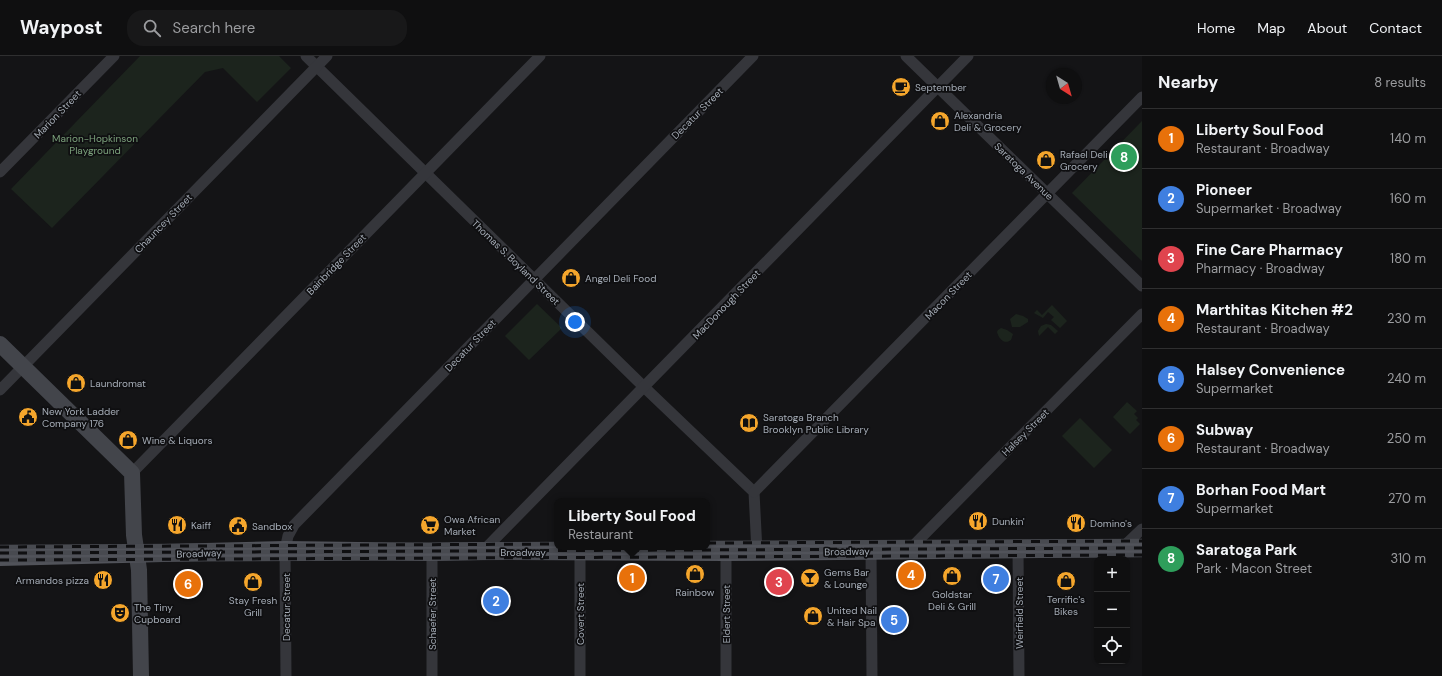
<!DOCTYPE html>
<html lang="en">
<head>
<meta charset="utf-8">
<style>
  body { margin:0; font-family:"DM Sans",sans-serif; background:#181819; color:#f1f3f6 }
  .controls { position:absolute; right:12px; bottom:12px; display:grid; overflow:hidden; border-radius:8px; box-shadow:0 1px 3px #0004 }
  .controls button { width:36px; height:36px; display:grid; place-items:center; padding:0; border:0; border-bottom:1px solid #2f2f30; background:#0f0f10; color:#f1f3f6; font:20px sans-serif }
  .compass { position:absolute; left:1046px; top:12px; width:36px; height:36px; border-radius:50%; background:#0f0f10; box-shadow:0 1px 3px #0004; rotate:143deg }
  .you { position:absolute; left:575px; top:266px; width:14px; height:14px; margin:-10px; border:3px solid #fff; border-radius:50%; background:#1a73e8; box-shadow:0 0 0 6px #1a73e833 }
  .badge { display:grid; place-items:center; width:26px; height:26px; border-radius:50%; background:#d93025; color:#fff; font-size:13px; font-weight:700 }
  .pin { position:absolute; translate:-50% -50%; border:2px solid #fff; box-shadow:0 1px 4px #0006 }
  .popup { position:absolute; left:554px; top:442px; width:156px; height:52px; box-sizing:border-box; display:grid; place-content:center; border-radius:8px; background:#0f0f10; filter:drop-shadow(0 1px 3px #0005); font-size:13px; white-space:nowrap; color:#9b9c9f }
  .popup b { font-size:15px; color:#f1f3f6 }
  .popup::after { content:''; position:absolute; left:50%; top:100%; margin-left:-8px; border:8px solid transparent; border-top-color:#0f0f10 }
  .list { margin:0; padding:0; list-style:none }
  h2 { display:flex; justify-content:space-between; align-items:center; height:52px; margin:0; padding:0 16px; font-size:17px }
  h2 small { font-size:13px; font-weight:400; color:#9b9c9f }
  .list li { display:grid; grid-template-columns:26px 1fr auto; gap:12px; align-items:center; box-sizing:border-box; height:60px; padding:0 16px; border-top:1px solid #2f2f30 }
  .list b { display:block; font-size:15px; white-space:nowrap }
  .list p { margin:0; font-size:13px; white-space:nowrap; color:#9b9c9f }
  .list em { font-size:13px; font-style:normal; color:#9b9c9f }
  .icon { flex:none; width:22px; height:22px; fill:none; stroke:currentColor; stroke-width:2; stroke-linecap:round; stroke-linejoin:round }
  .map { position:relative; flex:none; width:1142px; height:620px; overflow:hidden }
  header { display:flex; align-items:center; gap:24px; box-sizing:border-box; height:56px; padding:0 20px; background:#0f0f10; border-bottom:1px solid #2f2f30 }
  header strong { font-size:19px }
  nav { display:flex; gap:22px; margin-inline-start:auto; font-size:14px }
  .search { width:280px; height:36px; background:#181819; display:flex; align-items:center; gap:10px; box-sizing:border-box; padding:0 14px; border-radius:16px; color:#9b9c9f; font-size:15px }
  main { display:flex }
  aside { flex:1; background:#0f0f10 }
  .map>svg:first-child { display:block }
</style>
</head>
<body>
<header>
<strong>Waypost</strong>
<div class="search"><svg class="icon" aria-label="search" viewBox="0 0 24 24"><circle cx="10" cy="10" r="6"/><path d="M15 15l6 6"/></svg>Search here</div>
<nav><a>Home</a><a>Map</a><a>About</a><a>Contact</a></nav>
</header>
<main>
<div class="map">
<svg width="1142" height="620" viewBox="0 0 1142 620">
  <rect width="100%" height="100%" fill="#141416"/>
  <g fill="#1c241d">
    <polygon points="140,0 279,0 291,12 257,46 223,12 205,16 52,172 11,133"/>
    <polygon points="1142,65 1142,205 1072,137"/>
    <polygon points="537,248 562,272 529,304 505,280"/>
    <polygon points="1052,249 1067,265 1060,272 1051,264 1054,261 1048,256 1043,262 1034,257 1037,254 1042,259"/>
    <polygon points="1016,258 1023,260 1028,263 1028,266 1020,271 1012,271 1010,263"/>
    <polygon points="1046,268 1051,269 1058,275 1055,278 1048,271 1039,280 1038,275 1041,270"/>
    <path d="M 1001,272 L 1007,274 L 1013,278 L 1011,284 C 1004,289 999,283 997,276 L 998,274 Z"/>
    <polygon points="1127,346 1137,355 1134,358 1138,362 1136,364 1140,368 1130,378 1113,361"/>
    <polygon points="1080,362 1112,394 1094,412 1062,380"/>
  </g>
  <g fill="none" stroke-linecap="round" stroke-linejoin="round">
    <g stroke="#35363b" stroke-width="11">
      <polyline points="306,0 644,331 754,436 757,496"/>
      <polyline points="906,0 1142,230"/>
      <polyline points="0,116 114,0"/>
      <polyline points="0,334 327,0"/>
      <polyline points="132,417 540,0"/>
      <polyline points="754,436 1142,41"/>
      <polyline points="1018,493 1019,620"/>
      <polyline points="1121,493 1142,473"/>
      <polyline points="871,494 872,620"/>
      <polyline points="909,494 1030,371 1142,258"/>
      <polyline points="483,495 968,0"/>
      <polyline points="432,496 432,620"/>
      <polyline points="580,496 580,620"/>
      <polyline points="726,496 726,620"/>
      <polyline points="286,620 285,494 288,480 294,469 753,0"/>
    </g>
    <polyline stroke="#43454b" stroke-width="16" points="0,288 132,417 134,479 139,514 141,620"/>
    <polyline stroke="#51535a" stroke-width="18" points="0,501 285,494 432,496 483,495 726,496 1142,492"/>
    <defs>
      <g id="rail">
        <polyline points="707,487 1142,485"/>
        <polyline points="0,491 557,488"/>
        <polyline points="0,497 1142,492"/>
        <polyline points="0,504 1142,499"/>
      </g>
    </defs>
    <use href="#rail" stroke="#484a50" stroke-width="4.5"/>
    <use href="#rail" stroke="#0f0f11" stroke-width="3" stroke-dasharray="9" stroke-linecap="butt"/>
  </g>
  <defs>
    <symbol id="cafe-disc" viewBox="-11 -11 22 22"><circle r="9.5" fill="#f5a62c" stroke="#0f0f11"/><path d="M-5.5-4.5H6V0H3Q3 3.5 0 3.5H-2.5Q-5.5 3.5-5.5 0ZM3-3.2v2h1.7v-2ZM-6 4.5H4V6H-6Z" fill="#111"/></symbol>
    <symbol id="shop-disc" viewBox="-11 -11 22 22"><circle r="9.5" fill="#f5a62c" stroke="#0f0f11"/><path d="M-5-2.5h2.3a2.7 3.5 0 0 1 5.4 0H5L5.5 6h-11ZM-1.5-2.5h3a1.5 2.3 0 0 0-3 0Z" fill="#111"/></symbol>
    <symbol id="civic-disc" viewBox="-11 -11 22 22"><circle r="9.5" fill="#f5a62c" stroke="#0f0f11"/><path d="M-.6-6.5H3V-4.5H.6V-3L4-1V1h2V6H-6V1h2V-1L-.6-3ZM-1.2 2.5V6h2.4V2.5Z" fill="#111"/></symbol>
    <symbol id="library-disc" viewBox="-11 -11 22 22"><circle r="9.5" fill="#f5a62c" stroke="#0f0f11"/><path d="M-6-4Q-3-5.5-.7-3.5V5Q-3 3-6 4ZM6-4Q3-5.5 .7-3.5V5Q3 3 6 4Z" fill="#111"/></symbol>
    <symbol id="restaurant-disc" viewBox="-11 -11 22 22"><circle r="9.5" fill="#f5a62c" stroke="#0f0f11"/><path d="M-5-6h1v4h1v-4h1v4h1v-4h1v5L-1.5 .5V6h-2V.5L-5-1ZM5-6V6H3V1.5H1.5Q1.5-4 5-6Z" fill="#111"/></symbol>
    <symbol id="supermarket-disc" viewBox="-11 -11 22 22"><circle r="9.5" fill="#f5a62c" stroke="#0f0f11"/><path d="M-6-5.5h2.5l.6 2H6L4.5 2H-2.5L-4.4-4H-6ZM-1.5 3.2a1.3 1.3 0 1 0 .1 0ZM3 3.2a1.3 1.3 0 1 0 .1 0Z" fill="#111"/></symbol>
    <symbol id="bar-disc" viewBox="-11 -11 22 22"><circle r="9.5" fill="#f5a62c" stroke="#0f0f11"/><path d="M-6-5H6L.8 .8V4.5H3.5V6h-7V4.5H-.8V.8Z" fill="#111"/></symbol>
    <symbol id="theatre-disc" viewBox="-11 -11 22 22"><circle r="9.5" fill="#f5a62c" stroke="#0f0f11"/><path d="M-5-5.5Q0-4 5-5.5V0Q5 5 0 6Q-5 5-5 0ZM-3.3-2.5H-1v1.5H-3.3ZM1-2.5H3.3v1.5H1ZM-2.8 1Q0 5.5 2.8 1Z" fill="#111"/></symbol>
  </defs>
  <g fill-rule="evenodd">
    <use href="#cafe-disc" x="890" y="20" width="22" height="22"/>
    <use href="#shop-disc" x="929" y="54" width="22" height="22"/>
    <use href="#shop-disc" x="1035" y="93" width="22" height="22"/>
    <use href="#shop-disc" x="560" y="211" width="22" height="22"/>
    <use href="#shop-disc" x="65" y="316" width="22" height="22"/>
    <use href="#civic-disc" x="17" y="350" width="22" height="22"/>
    <use href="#library-disc" x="738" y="356" width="22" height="22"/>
    <use href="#shop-disc" x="117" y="373" width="22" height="22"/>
    <use href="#restaurant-disc" x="967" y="454" width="22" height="22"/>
    <use href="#restaurant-disc" x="1065" y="456" width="22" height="22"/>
    <use href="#restaurant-disc" x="166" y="458" width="22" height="22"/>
    <use href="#supermarket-disc" x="419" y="458" width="22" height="22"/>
    <use href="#civic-disc" x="227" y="459" width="22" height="22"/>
    <use href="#shop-disc" x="684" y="507" width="22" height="22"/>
    <use href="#shop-disc" x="941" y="509" width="22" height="22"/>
    <use href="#bar-disc" x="799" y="511" width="22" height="22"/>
    <use href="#restaurant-disc" x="92" y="513" width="22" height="22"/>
    <use href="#shop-disc" x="1055" y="514" width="22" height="22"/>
    <use href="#shop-disc" x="242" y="515" width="22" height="22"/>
    <use href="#theatre-disc" x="109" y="546" width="22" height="22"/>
    <use href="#shop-disc" x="802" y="549" width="22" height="22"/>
  </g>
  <g text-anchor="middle" stroke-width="3.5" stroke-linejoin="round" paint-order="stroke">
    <g font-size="10" fill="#a5acb6" stroke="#0f0f11" text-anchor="start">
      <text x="915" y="35">September</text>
      <text x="954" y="63">Alexandria<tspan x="954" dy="12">Deli &amp; Grocery</tspan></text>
      <text x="1060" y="102">Rafael Deli<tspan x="1060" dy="12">Grocery</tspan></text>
      <text x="585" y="226">Angel Deli Food</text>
      <text x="90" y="331">Laundromat</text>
      <text x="42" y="359">New York Ladder<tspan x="42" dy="12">Company 176</tspan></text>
      <text x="763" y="365">Saratoga Branch<tspan x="763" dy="12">Brooklyn Public Library</tspan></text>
      <text x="142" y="388">Wine &amp; Liquors</text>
      <text x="444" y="467">Owa African<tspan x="444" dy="12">Market</tspan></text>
      <text x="992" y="469">Dunkin'</text>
      <text x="1090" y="471">Domino's</text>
      <text x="191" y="473">Kaiff</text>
      <text x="252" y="474">Sandbox</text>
      <text x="824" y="520">Gems Bar<tspan x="824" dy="12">&amp; Lounge</tspan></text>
      <text x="89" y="528" text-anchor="end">Armandos pizza</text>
      <text x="695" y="540" text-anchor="middle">Rainbow</text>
      <text x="952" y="542" text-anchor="middle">Goldstar<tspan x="952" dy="12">Deli &amp; Grill</tspan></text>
      <text x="1066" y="547" text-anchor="middle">Terrific's<tspan x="1066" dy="12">Bikes</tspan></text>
      <text x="253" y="548" text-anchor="middle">Stay Fresh<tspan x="253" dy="12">Grill</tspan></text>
      <text x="134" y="555">The Tiny<tspan x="134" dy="12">Cupboard</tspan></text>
      <text x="827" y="558">United Nail<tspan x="827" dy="12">&amp; Hair Spa</tspan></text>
    </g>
    <g font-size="10" fill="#a5acb6" stroke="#0f0f11">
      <text transform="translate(697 57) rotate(-45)" y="4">Decatur Street</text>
      <text transform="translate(57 58) rotate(-46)" y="4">Marion Street</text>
      <text transform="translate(1024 115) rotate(44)" y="4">Saratoga Avenue</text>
      <text transform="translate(163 167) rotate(-46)" y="4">Chauncey Street</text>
      <text transform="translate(516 206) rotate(44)" y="4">Thomas S. Boyland Street</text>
      <text transform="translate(336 208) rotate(-46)" y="4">Bainbridge Street</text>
      <text transform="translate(948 239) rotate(-46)" y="4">Macon Street</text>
      <text transform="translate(726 248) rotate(-46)" y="4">MacDonough Street</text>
      <text transform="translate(470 289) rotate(-46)" y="4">Decatur Street</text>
      <text transform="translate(1025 376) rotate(-45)" y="4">Halsey Street</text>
      <text transform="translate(847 495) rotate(-1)" y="4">Broadway</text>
      <text x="523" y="500">Broadway</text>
      <text transform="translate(199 497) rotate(-2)" y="4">Broadway</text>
      <text transform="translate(286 551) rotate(-90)" y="4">Decatur Street</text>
      <text transform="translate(1019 557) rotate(-90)" y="4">Weirfield Street</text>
      <text transform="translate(432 558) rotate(-90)" y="4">Schaefer Street</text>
      <text transform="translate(580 558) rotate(-90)" y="4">Covert Street</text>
      <text transform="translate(726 558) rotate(-90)" y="4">Eldert Street</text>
    </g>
    <g font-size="10" fill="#7ca27c" stroke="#0f0f11">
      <text x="95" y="86">Marion-Hopkinson<tspan x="95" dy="12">Playground</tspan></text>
    </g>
  </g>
</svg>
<div class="controls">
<button>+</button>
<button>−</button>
<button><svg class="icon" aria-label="locate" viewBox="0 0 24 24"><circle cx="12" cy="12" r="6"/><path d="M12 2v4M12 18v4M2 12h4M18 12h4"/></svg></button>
</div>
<svg class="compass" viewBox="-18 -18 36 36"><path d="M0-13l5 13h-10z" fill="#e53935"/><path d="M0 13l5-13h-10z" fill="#9b9c9f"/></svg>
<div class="you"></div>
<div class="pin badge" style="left:632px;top:522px;background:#e8710a">1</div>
<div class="popup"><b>Liberty Soul Food</b>Restaurant</div>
<div class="pin badge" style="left:496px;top:545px;background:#3f7fe0">2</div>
<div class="pin badge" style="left:779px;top:526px;background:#e0444e">3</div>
<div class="pin badge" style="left:911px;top:519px;background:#e8710a">4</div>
<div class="pin badge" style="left:894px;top:564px;background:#3f7fe0">5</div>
<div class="pin badge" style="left:188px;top:528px;background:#e8710a">6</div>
<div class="pin badge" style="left:996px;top:523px;background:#3f7fe0">7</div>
<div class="pin badge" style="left:1124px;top:101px;background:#2e9e5b">8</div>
</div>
<aside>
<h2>Nearby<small>8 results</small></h2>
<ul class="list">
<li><span class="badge" style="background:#e8710a">1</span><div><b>Liberty Soul Food</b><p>Restaurant · Broadway</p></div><em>140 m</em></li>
<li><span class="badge" style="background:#3f7fe0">2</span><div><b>Pioneer</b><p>Supermarket · Broadway</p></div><em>160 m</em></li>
<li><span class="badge" style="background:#e0444e">3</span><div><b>Fine Care Pharmacy</b><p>Pharmacy · Broadway</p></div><em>180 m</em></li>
<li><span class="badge" style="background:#e8710a">4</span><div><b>Marthitas Kitchen #2</b><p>Restaurant · Broadway</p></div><em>230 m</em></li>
<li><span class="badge" style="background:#3f7fe0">5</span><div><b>Halsey Convenience</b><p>Supermarket</p></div><em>240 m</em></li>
<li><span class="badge" style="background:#e8710a">6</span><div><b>Subway</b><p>Restaurant · Broadway</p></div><em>250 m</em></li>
<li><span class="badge" style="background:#3f7fe0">7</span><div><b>Borhan Food Mart</b><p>Supermarket</p></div><em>270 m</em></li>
<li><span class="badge" style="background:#2e9e5b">8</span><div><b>Saratoga Park</b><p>Park · Macon Street</p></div><em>310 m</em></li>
</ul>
</aside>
</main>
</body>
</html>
